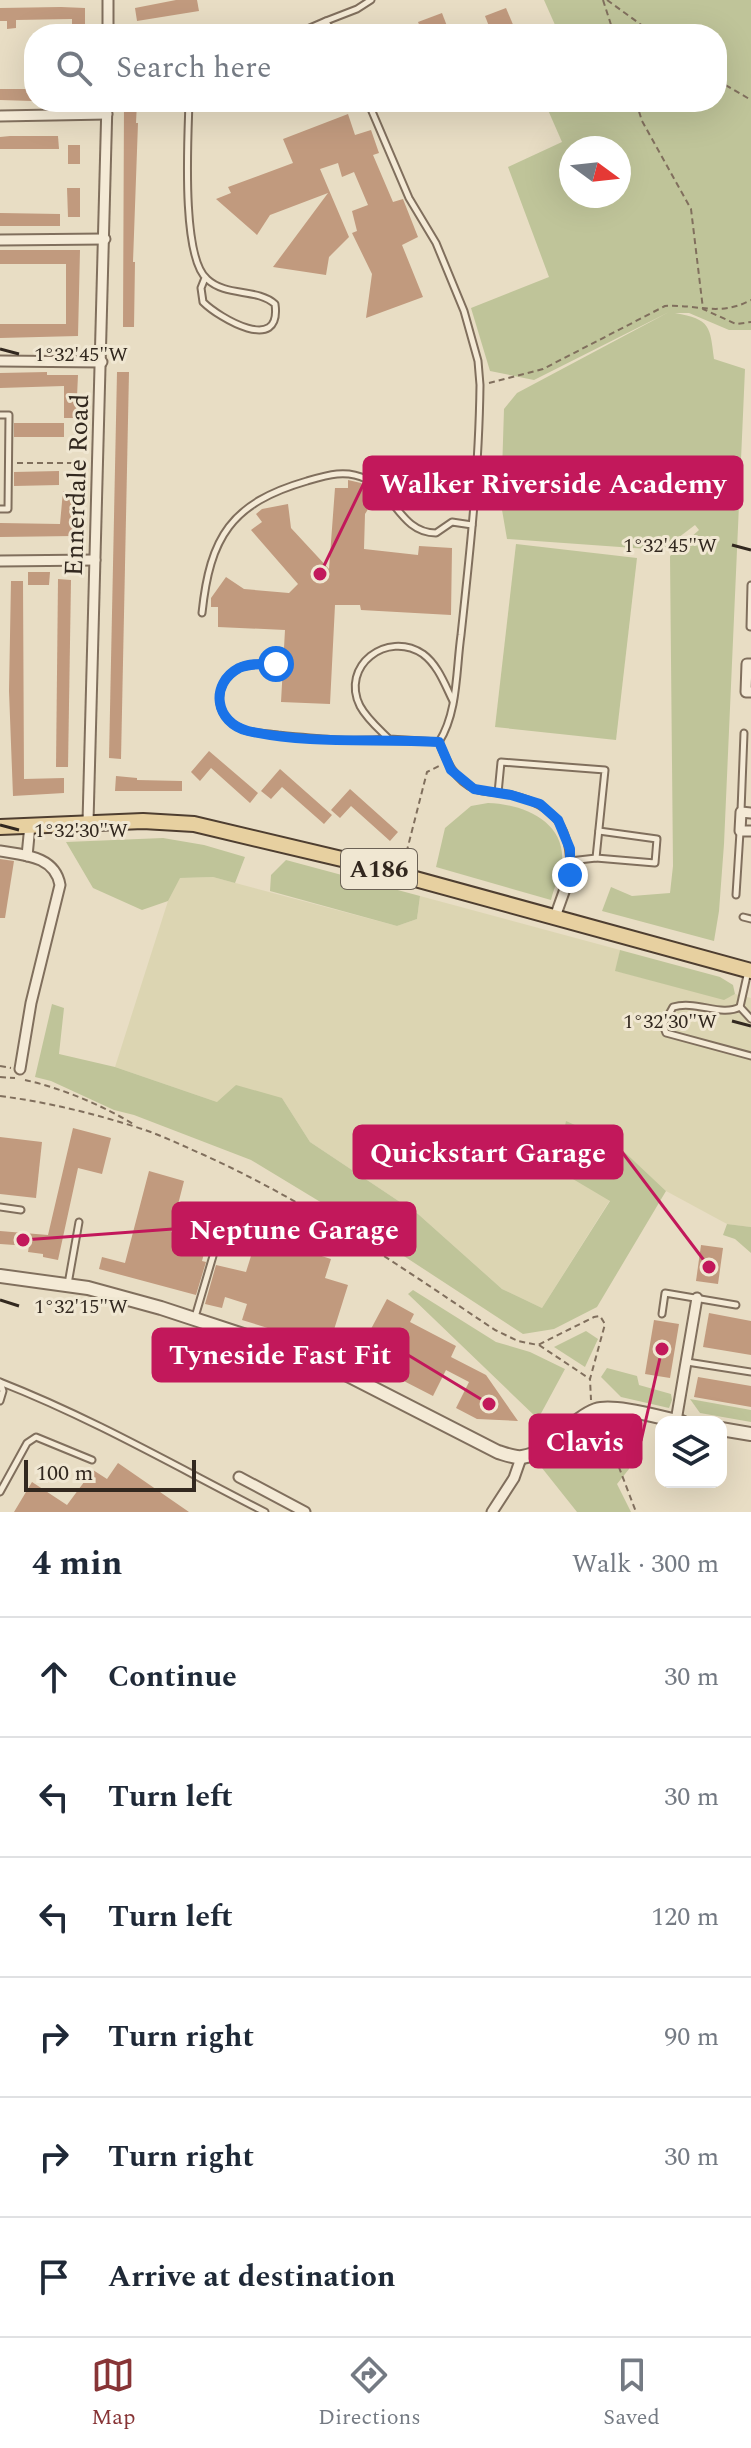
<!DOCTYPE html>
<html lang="en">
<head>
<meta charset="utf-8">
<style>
  body { margin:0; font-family:Spectral,serif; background:#f2f2f3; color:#1f2937 }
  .controls { position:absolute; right:24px; bottom:24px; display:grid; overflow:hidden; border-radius:16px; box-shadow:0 8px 32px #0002 }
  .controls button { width:72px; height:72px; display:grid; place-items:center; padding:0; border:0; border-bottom:2px solid #e0e1e3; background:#fff; color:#1f2937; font:40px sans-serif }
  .compass { position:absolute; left:559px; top:136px; width:72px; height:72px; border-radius:50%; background:#fff; box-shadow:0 8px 32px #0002; rotate:105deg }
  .scale { position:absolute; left:24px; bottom:20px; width:172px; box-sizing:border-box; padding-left:8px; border:4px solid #32281f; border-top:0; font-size:22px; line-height:28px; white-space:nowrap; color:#32281f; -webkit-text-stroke:6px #f0e7d2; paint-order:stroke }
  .stop { position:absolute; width:24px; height:24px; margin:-18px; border:6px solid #1a73e8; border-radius:50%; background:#fff }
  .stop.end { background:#1a73e8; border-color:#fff; box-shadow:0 2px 8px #0008 }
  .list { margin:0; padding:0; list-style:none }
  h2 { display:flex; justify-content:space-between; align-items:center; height:104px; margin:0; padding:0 32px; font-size:34px }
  h2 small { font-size:26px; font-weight:400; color:#747a83 }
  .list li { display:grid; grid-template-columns:52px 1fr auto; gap:24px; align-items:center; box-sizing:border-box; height:120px; padding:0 32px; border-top:2px solid #e0e1e3 }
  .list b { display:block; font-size:30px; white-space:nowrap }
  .list em { font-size:26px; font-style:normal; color:#747a83 }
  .icon { flex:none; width:44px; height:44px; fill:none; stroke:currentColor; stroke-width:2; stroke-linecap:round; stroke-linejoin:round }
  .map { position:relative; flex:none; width:751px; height:1512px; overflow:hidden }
  .search { position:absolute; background:#fff; box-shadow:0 8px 32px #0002; left:24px; right:24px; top:24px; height:88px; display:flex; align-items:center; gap:20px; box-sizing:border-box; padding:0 28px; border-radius:32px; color:#747a83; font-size:30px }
  .sheet { height:824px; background:#fff }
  nav { display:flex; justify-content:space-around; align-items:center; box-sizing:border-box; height:112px; border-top:2px solid #e0e1e3; background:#fff; font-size:22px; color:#747a83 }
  nav a { display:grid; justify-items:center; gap:4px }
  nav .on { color:#873436 }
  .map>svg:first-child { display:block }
</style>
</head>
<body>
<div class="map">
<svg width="751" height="1512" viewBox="0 0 751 1512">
  <rect width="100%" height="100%" fill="#e8ddc4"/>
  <polygon fill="#dcd5b2" points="213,877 397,926 417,919 420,896 620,950 616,971 724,999 735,994 751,998 751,1227 727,1224 666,1191 615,1143 610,1200 542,1308 502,1289 418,1214 310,1142 282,1098 217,1102 115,1067 168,901 179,878"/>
  <g fill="#bfc499" fill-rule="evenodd">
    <path d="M 544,0 L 751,0 L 751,330 L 729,330 L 689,313 L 675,313 C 711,319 710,327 714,359 L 745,369 L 724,844 L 719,911 L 714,941 L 602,911 L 611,887 L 632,896 L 670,893 L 673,866 L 670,556 L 699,530 L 695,525 L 662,550 L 507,539 L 501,504 L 504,409 L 517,393 L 669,312 L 534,380 L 490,371 L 471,308 L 549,277 L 508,167 L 562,142 L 548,110 L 568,102 L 717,102 L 717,34 L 559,34 ZM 571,148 L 619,148 L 619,196 L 571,196 Z"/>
    <polygon points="516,544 637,558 616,740 495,727"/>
    <path d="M 488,803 C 522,804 566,821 562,863 C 560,875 554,888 551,900 L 436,867 L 445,828 L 471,806 Z"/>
    <polygon points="163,838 204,845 245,857 235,883 213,877 180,878 168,901 142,910 93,888 66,842"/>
    <polygon points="286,860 420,896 417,919 397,926 270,891 271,875"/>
    <polygon points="620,950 720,977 733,985 735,994 724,1000 615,971"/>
    <polygon points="52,1004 64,1008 59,1054 115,1067 217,1102 236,1085 282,1098 310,1142 418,1214 502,1289 542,1308 610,1201 556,1169 566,1121 615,1143 666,1191 597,1307 554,1329 523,1334 332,1209 251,1160 134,1115 114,1110 51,1081 35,1077"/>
    <polygon points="727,1224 751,1227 751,1253 735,1239 723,1235"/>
    <polygon points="413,1290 496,1342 530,1352 565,1369 538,1419 408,1294"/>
    <polygon points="586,1331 598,1339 585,1367 554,1347"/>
    <polygon points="607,1368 637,1376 639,1385 671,1394 672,1400 669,1408 621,1397 601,1377"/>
    <polygon points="690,1399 751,1410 751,1422 700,1413"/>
    <polygon points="622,1426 628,1426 632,1431 629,1469 617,1484 631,1512 577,1512 542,1468 583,1437"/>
  </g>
  <g fill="#c19a7e">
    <polygon points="176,0 197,0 199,11 137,21 135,8"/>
    <polygon points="61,7 85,8 85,34 72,34 72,19 16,20 16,28 7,29 7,21 0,21 0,8"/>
    <polygon points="506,8 517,34 492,34 485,16"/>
    <polygon points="442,13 450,34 423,34 418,22"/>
    <polygon points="0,89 32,89 32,101 0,100"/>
    <polygon points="124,102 137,102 136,123 138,123 133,262 135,262 134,327 123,327"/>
    <polygon points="348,114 355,135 371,130 379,153 373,155 393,202 403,199 418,237 402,245 423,297 366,318 372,274 352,233 357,231 352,211 368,205 354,172 342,177 338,163 320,169 349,237 329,257 326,275 273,267 328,193 270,215 257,235 216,199 231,193 228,187 293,163 283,139"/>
    <polygon points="10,136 58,136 59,149 0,149 0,137"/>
    <rect x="68" y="145" width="12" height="19"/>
    <polygon points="67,188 80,188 80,217 68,217"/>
    <polygon points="0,213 60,214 60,226 0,226"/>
    <polygon points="0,250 80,250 78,336 0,338 0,324 66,324 66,264 0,264"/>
    <polygon points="47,372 47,375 78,375 76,418 64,418 64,386 0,388 0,373"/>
    <polygon points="117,372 129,372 121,759 109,758"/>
    <rect x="14" y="423" width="50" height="14"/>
    <polygon points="59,471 59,485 14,486 14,472"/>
    <polygon points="348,480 361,483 377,495 365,514 364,549 418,555 419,546 452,548 451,615 361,610 360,605 335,605 330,704 281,702 285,630 218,627 218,607 211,607 211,598 226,577 244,589 289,593 298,584 251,530 262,522 256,514 262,509 288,504 291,528 329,569 335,488 348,488"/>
    <polygon points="63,491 75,491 74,536 0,537 0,523 60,524"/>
    <polygon points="28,572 50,572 49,585 28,585"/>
    <polygon points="58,579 71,580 68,767 56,767"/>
    <polygon points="11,581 23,581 24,779 64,778 64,793 13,796 9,691"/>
    <polygon points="209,751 258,793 250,803 211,768 200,781 191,772"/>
    <polygon points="280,769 332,815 324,824 282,787 271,799 261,791"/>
    <polygon points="116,776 137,778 137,780 182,781 182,791 115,791"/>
    <polygon points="350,789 398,832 390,841 351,806 340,818 331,810"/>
    <polygon points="0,859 14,861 5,918 0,918"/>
    <polygon points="73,1128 111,1138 102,1174 78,1168 58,1260 43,1257 43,1254 28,1252 29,1246 0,1244 0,1231 48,1235"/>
    <polygon points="0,1137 42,1142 36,1198 0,1194"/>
    <polygon points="149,1171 184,1181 171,1232 207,1242 202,1261 206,1262 196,1295 99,1269 102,1257 125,1263"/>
    <polygon points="261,1224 313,1240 309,1252 331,1259 325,1278 348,1285 332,1336 336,1338 332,1348 242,1320 247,1304 225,1297 222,1308 205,1304 216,1265 246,1272"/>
    <polygon points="701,1245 723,1248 718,1284 696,1281"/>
    <polygon points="387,1299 414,1314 410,1322 456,1346 451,1357 486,1375 518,1421 477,1419 456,1408 469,1382 446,1370 433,1396 396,1377 397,1374 357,1355"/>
    <polygon points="709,1313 751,1321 751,1355 703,1347"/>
    <polygon points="654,1320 679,1324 670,1378 645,1374"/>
    <polygon points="698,1377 751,1386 751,1407 694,1397"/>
    <polygon points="118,1463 189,1512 14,1512 32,1482 67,1505 93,1470 107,1479"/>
  </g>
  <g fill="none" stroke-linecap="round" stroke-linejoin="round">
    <defs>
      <g id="service">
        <polyline points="296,34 326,21"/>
        <polyline points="332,34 326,21 357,9 371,0"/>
        <path d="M 189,102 C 188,137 181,257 207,279 C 226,297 257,288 275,304 C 282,355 219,318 203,302 L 201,288 L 205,278"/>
        <path d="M 368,102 L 409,198 L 436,243 L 464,311 L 478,361 L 480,385 C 479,469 470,552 461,635 C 456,670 458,712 439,742 C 446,760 455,781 475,789 C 486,793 500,792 512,795 C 558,806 571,830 570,875"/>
        <polyline points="0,415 9,415 8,509 0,509"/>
        <path d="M 202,613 C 210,537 231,503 307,481 C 327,475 346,469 366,479 C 394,492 401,533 436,533 L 452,522 L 472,525"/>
        <polyline points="750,627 751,585"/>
        <path d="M 276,664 C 264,664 250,663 239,668 C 212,683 213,717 242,729 C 253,734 267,733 278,735 C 317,739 349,742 389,739"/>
        <path d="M 439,742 L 389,739 C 379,729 367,719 360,706 C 340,666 387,630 423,654 C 438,665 445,685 453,701"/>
        <polyline points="498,793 501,762 605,770 596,858 570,861"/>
        <polyline points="741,811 744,733"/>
        <polyline points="596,858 655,863 657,839 599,831"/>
        <polyline points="736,895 740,832"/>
        <polyline points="743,917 751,919"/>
        <path d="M 740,1007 C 721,1017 696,1000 673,1007 L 663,1025 L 666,1033 L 751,1056"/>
        <polyline points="740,1007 748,971"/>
        <polyline points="740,1007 751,1019"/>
        <polyline points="0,1207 21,1210"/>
        <polyline points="68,1284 79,1222"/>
        <polyline points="662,1314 665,1293 736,1305"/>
        <polyline points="195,1317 213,1256"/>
        <polyline points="687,1362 751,1372"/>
        <path d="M 0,1382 C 92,1418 177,1467 265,1512"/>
        <polyline points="0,1401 3,1391 0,1382"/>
        <polyline points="0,1492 27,1443 36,1437 92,1460"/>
      </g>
      <g id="minor">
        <polyline points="108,34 108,0"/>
        <polyline points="0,116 107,114"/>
        <polyline points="0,240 105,239"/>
        <polyline points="0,361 102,362"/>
        <polyline points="0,561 95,560"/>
        <polyline points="751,664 747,664 746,692 751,692"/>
        <polyline points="751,813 741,812 740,831 751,831"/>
        <polyline points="88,822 107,102"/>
        <path d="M 0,851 C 24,855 55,856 60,885 L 31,1003 L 20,1069"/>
        <polyline points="27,856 30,825"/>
        <polyline points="555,917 570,875"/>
        <polyline points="676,1421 697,1298"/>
        <polyline points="239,1477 305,1512"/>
        <polyline points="492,1512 514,1478 521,1458"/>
      </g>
      <g id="tertiary">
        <path d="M 0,1276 L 88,1288 L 161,1308 L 298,1353 L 328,1365 L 498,1452 C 505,1454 515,1458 522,1457 C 548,1454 571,1419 596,1410 C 614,1404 662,1418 682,1422"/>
        <polyline points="721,1429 751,1434"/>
      </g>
      <polyline id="primary" points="0,827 143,821 194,824 346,860 751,971"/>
    </defs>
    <use href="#service" stroke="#806f5d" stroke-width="9"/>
    <use href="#minor" stroke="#806f5d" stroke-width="13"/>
    <use href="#tertiary" stroke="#806f5d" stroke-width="16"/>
    <use href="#primary" stroke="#4e3e30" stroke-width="18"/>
    <g stroke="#806f5d" stroke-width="2" stroke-dasharray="6 4" stroke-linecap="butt">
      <polyline points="603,0 614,34"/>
      <polyline points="607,0 654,34"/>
      <polyline points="717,80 751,100"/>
      <polyline points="636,102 642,121 691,209 703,309 736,324 751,322"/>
      <path d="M 489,383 L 543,369 L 665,306 C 698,304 719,317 751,300"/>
      <polyline points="17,463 87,463"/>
      <polyline points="404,862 427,772 441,765"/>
      <polyline points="0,1066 11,1068"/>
      <polyline points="0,1077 15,1078"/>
      <path d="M 25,1080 C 61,1088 102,1105 133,1124"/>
      <path d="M 0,1096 C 46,1102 92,1113 136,1127 C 159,1134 181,1145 204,1155 C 308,1202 401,1267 495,1330 L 518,1341 L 538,1345 L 594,1317 L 600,1316 L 605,1324 L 590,1379 L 591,1400"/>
      <polyline points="539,1345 590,1379"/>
      <polyline points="601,1420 636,1512"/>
      <polyline points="603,1424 620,1422"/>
    </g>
    <use href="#service" stroke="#f4ead6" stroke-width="5"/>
    <use href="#minor" stroke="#f4ead6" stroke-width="9"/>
    <use href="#tertiary" stroke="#f4ead6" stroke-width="12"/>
    <use href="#primary" stroke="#e7d0a0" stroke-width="14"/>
  </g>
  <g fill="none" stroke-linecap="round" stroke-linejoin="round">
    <path stroke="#1a73e8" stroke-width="10" d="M 276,664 C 264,664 250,663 239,668 C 209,684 215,723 248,731 C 311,745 375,738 439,742 L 451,770 L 474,789 L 511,795 L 540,804 L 558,820 L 570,849 L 570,875"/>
  </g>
  <path fill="none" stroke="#32281f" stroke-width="3" d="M 0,349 L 19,354M 732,545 L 751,550M 0,825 L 19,830M 732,1021 L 751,1026M 0,1300 L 19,1306"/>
  <g text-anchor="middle" stroke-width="6" stroke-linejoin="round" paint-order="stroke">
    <rect fill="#f0e7d2" stroke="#6b6155" stroke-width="2" x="341" y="849" width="76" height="40" rx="6"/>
    <g font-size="24" font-weight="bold" fill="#32281f">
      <text x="379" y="877">A186</text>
    </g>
    <g font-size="26" fill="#32281f" stroke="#f0e7d2">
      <text transform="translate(76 485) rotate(-88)" y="9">Ennerdale Road</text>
    </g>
  </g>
  <g font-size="20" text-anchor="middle" fill="#32281f" stroke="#f0e7d2" stroke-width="6" stroke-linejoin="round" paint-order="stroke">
    <text x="81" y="361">1°32'45"W</text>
    <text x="670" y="552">1°32'45"W</text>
    <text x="81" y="837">1°32'30"W</text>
    <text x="670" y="1028">1°32'30"W</text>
    <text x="81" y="1313">1°32'15"W</text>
  </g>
  <path fill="none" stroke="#c2185b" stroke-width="3" d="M320 574L364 483M709 1267L622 1152M23 1240L173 1229M489 1404L408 1355M662 1349L641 1441"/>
  <g fill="#c2185b" stroke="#f0e7d2" stroke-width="3">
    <circle cx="320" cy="574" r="8"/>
    <circle cx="709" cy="1267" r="8"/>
    <circle cx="23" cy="1240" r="8"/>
    <circle cx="489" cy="1404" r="8"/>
    <circle cx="662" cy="1349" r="8"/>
  </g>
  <g fill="#c2185b" stroke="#c2185b" stroke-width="3">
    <rect x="364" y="457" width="378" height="52" rx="8"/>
    <rect x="354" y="1126" width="268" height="52" rx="8"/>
    <rect x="173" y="1203" width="242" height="52" rx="8"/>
    <rect x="153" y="1329" width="255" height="52" rx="8"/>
    <rect x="530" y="1415" width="111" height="52" rx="8"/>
  </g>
  <g font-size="28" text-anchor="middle" font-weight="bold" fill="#fff">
    <text x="553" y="493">Walker Riverside Academy</text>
    <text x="488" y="1162">Quickstart Garage</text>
    <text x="294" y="1239">Neptune Garage</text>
    <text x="280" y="1364">Tyneside Fast Fit</text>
    <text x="585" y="1451">Clavis</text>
  </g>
</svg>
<div class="controls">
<button><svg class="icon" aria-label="layers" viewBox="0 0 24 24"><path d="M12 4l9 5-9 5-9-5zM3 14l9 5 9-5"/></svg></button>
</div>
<svg class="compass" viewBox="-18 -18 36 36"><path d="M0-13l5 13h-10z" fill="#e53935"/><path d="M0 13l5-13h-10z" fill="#747a83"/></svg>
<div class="scale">100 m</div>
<div class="stop" style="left:276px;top:664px"></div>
<div class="stop end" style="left:570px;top:875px"></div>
<div class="search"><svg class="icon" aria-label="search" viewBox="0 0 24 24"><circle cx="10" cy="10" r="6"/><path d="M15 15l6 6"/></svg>Search here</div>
</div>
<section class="sheet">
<h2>4 min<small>Walk · 300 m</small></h2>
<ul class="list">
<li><svg class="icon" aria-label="ahead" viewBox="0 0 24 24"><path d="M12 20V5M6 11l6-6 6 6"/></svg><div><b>Continue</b></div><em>30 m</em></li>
<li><svg class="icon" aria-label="left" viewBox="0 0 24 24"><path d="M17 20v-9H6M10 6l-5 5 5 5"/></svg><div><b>Turn left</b></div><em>30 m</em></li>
<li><svg class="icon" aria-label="left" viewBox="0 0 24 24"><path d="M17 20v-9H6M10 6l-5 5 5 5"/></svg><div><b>Turn left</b></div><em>120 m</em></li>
<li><svg class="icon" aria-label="right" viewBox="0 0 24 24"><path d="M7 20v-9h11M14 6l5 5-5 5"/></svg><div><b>Turn right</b></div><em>90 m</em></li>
<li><svg class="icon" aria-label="right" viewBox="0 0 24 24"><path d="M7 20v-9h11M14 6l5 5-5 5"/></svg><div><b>Turn right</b></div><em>30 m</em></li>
<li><svg class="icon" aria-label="arrive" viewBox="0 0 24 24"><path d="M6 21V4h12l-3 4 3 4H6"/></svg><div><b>Arrive at destination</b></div></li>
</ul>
</section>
<nav>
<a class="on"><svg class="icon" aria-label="map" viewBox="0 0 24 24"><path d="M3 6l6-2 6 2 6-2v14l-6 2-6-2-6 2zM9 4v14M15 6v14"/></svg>Map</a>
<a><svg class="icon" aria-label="directions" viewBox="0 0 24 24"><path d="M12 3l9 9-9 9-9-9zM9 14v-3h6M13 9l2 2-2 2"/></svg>Directions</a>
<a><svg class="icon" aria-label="saved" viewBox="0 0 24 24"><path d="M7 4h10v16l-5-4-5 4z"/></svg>Saved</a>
</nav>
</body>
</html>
